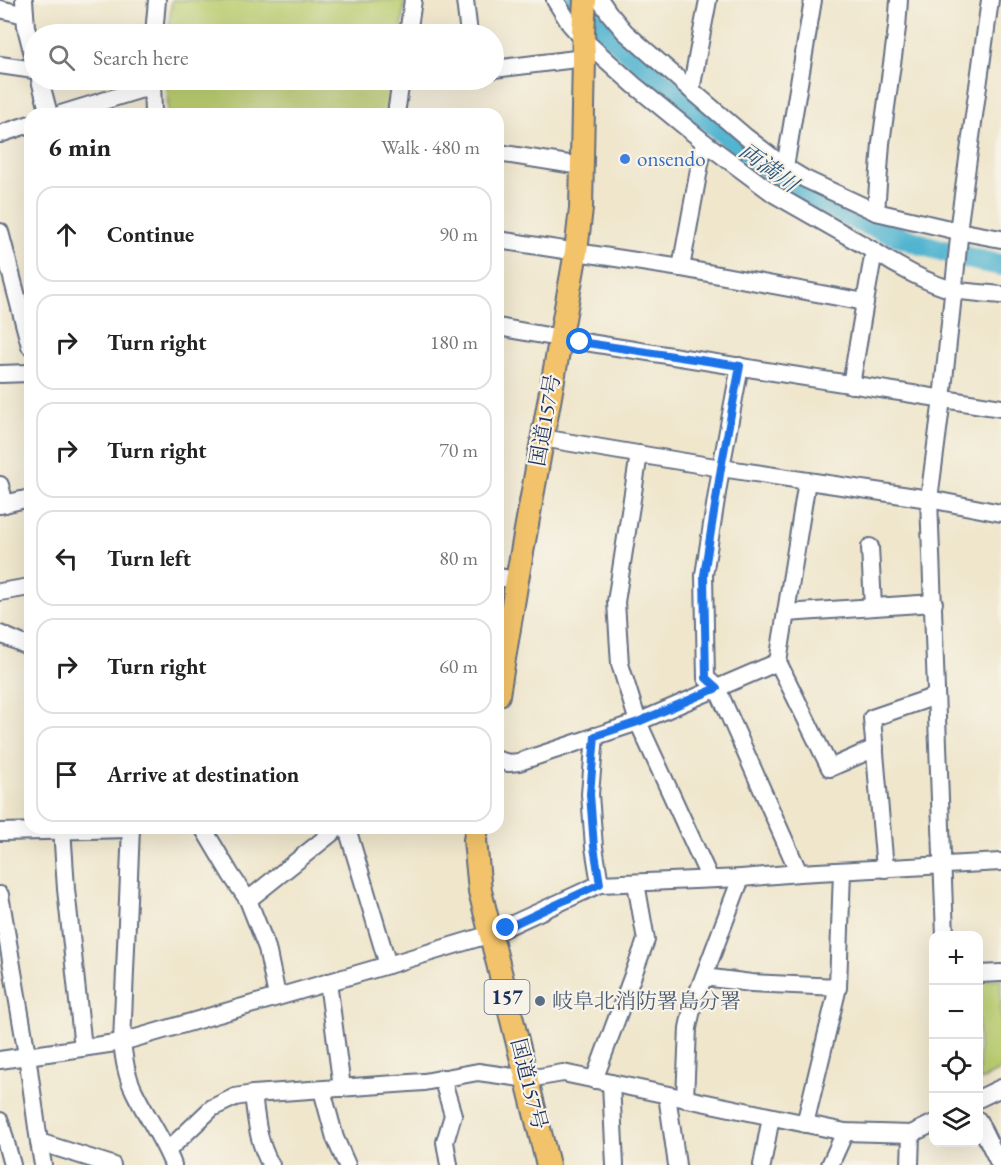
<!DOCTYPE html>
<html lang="en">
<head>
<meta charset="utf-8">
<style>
  body { margin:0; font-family:"EB Garamond","Noto Serif JP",serif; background:#f2f2f2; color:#222 }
  .controls { position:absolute; right:18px; bottom:18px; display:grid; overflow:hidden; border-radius:12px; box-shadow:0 6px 24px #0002 }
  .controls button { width:54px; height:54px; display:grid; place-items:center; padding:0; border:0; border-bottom:2px solid #e0e0e0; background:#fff; color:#222; font:30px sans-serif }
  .stop { position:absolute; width:18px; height:18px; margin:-14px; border:4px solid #1a73e8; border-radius:50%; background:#fff }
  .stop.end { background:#1a73e8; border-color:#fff; box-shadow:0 2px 6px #0008 }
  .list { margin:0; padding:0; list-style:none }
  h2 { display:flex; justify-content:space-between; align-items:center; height:78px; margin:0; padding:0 24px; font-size:26px }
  h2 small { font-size:20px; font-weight:400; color:#767676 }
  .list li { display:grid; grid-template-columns:39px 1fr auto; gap:18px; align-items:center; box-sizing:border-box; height:96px; margin:0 12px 12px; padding:0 12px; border:2px solid #e0e0e0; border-radius:18px }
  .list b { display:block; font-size:22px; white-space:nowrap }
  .list em { font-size:20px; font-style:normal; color:#767676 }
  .icon { flex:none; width:33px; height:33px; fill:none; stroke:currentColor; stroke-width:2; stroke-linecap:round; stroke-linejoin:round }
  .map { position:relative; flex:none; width:1001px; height:1165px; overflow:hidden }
  .search { position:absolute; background:#fff; box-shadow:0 6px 24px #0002; left:24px; top:24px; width:480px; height:66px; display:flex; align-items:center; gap:15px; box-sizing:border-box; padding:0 21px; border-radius:33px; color:#767676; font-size:22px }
  .panel { position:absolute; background:#fff; box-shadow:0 6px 24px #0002; left:24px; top:108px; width:480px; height:726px; border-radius:18px }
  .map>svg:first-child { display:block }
</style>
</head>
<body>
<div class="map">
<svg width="1001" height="1165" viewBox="0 0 1001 1165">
  <rect width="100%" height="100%" fill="#f7f3e8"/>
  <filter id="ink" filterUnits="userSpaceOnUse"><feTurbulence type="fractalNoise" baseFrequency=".0167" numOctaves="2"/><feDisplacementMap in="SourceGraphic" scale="12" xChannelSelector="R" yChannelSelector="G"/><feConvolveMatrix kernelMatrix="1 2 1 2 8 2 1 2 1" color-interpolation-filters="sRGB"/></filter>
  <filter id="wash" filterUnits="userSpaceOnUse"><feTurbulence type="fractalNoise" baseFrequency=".008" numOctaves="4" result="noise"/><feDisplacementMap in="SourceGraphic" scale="24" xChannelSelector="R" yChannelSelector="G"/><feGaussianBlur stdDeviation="1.35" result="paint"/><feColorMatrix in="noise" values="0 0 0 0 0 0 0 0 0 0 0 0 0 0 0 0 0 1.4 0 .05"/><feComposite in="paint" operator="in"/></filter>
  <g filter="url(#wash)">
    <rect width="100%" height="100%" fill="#efe6cc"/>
    <g fill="#bbce71" stroke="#6b7e68" stroke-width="1.5">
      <polygon points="172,0 405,0 401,34 168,34"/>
      <polygon points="167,80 395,80 390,114 168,114"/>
      <polygon points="1001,979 1001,1070 979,1081 978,980"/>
    </g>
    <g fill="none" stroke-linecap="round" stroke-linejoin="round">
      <polyline stroke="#51b4d0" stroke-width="22" points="577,0 597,24 698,113 774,174 812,198 856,220 920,244 976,260 1001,265"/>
    </g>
  </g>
  <g filter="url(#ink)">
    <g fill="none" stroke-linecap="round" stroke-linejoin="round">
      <defs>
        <g id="minor">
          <polyline points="24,0 26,27 34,59"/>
          <polyline points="465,0 469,34"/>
          <polyline points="555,0 570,24 584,40 634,85 704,142 774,194 874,251"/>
          <polyline points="600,0 609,13 625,32 691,90 746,137 785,167 805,179 876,212 958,231 1001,239"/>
          <polyline points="0,9 25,15"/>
          <polyline points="154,34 157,0"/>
          <polyline points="408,34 413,0"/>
          <polyline points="0,65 34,70"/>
          <polyline points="494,69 584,58"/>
          <polyline points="40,80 49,114"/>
          <polyline points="152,80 153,114"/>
          <polyline points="691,90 708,0"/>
          <polyline points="61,114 152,86"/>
          <polyline points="396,114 401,80 404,80"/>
          <polyline points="0,134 30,124"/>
          <polyline points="498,153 581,166"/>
          <polyline points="785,167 813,0"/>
          <polyline points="876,212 881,143 897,28 899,0"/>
          <polyline points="0,232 30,346"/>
          <polyline points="498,240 681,268 704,142"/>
          <polyline points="681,268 865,302 851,385"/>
          <path d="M 865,302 L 874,251 C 896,266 929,284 954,290 C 969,293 986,293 1001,295"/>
          <polyline points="498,327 559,338 1001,408"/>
          <polyline points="740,366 721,468 704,575 706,678 717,688 799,873"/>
          <polyline points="0,374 30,373"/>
          <polyline points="542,438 721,468 929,499 1001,513"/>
          <polyline points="639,454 616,602 620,664 638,722 710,879"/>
          <polyline points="807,481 778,662 830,768 875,748"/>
          <polyline points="0,485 5,504"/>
          <polyline points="0,505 30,498"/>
          <polyline points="870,547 873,607"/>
          <polyline points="498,577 517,580"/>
          <polyline points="0,592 30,587"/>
          <polyline points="786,613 934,603"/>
          <polyline points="0,634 30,647"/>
          <polyline points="595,736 590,794 594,847 600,884"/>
          <polyline points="498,760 509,763 519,762 638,722 778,662"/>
          <polyline points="62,828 66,889 83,1048"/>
          <path d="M 131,828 L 122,1042 C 124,1058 126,1075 134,1091 C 146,1116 163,1139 173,1165"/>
          <polyline points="203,828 231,875 248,900 267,948 277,996"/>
          <polyline points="347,828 388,965"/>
          <polyline points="0,832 131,829"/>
          <polyline points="885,869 872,718 936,696"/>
          <polyline points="0,895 27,1055 39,1142 112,1165"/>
          <polyline points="248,900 338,828"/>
          <polyline points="945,936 929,499 942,399 959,238 958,231 990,0"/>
          <polyline points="978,974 1001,973"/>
          <polyline points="704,977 751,983 838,987"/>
          <polyline points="328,982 342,1088"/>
          <polyline points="0,1060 122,1042 388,965 491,934 600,884 741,878 799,873 1001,862"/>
          <polyline points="442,1078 453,1115 445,1142 449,1165"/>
          <polyline points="594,1080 646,940 636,883"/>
          <polyline points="611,1083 615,1165"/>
          <polyline points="322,1090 335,1138 347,1165"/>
          <path d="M 253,1094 C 256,1118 258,1144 271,1165"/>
          <polyline points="667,1095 677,1165"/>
          <polyline points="685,1099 688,1028 693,1005 741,878"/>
          <polyline points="978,1099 1001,1088"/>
          <polyline points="978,1120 1000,1165"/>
          <polyline points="0,1121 12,1165"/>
          <polyline points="805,1124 838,987 842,871"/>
          <polyline points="39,1142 43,1165"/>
          <polyline points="168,1150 212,1108 235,1097 253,1094 424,1082 478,1072 528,1079 563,1073 845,1132 911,1134 934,1123"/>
          <polyline points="762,1165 771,1117"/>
          <polyline points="830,1165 845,1132"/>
          <polyline points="910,1165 911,1134"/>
        </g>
        <g id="highway">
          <polyline points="498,695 517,580 576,252 581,208 584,58 583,31 585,0"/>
          <polyline points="477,828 475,840 480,891 548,1165"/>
        </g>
      </defs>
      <use href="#minor" stroke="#656f84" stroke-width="20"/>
      <use href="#highway" stroke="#656f84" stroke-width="26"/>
      <use href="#minor" stroke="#fff" stroke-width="16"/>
      <use href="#highway" stroke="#f2c36a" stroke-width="22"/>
    </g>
  </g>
  <g fill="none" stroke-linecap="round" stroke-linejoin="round" filter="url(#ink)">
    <polyline stroke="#1a73e8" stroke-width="8" points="506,928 600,884 594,847 590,794 595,736 638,722 717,688 706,678 704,575 721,468 740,366 580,342"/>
  </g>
  <circle fill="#3f7fe0" stroke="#f7f3e8" stroke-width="2" cx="625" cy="159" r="6"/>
  <circle fill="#5c6f8a" stroke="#f7f3e8" stroke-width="2" cx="540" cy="1001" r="6"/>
  <g text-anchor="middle" stroke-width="4.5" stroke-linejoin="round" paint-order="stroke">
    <rect fill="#f7f3e8" stroke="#5d6a87" stroke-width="1.5" x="484.5" y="980" width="45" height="34" rx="4.5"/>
    <g font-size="20" font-weight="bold" fill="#1b2f5e">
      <text x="507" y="1004">157</text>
    </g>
    <g font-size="21" fill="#366cbe" stroke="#f7f3e8" text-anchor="start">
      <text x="637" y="166">onsendo</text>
    </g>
    <g font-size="21" fill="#1b2f5e" stroke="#f7f3e8">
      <text transform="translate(545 420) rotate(-80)" y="7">国道157号</text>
      <text transform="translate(529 1084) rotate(76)" y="7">国道157号</text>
    </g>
    <g font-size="21" fill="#4e5e75" stroke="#f7f3e8" text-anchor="start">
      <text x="552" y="1008">岐阜北消防署島分署</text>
    </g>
    <g font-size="22" font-style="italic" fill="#2b5780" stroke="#f7f3e8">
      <text transform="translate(769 167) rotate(36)" y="8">両満川</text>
    </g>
  </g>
</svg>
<div class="controls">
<button>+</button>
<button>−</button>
<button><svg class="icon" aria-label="locate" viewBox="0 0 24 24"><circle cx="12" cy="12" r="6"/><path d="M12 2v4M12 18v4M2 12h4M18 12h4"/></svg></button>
<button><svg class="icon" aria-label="layers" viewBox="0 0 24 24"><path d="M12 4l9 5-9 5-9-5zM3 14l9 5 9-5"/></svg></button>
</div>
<div class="stop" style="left:580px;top:342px"></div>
<div class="stop end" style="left:506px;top:928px"></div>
<div class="search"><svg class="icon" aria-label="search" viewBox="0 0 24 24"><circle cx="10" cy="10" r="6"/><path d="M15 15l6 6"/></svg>Search here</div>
<section class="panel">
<h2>6 min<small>Walk · 480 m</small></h2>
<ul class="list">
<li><svg class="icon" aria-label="ahead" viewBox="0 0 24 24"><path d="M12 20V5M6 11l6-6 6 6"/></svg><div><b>Continue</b></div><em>90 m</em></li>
<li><svg class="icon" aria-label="right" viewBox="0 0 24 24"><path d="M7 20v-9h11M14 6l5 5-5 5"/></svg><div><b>Turn right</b></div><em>180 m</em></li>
<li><svg class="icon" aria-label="right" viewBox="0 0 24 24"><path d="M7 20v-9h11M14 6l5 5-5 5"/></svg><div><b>Turn right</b></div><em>70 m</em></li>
<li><svg class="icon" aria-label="left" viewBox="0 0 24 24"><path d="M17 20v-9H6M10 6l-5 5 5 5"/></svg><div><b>Turn left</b></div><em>80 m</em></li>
<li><svg class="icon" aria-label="right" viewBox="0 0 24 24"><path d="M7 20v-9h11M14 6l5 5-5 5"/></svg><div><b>Turn right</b></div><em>60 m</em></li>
<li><svg class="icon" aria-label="arrive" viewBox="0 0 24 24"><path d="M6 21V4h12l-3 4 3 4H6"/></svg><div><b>Arrive at destination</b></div></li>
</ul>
</section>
</div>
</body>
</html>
